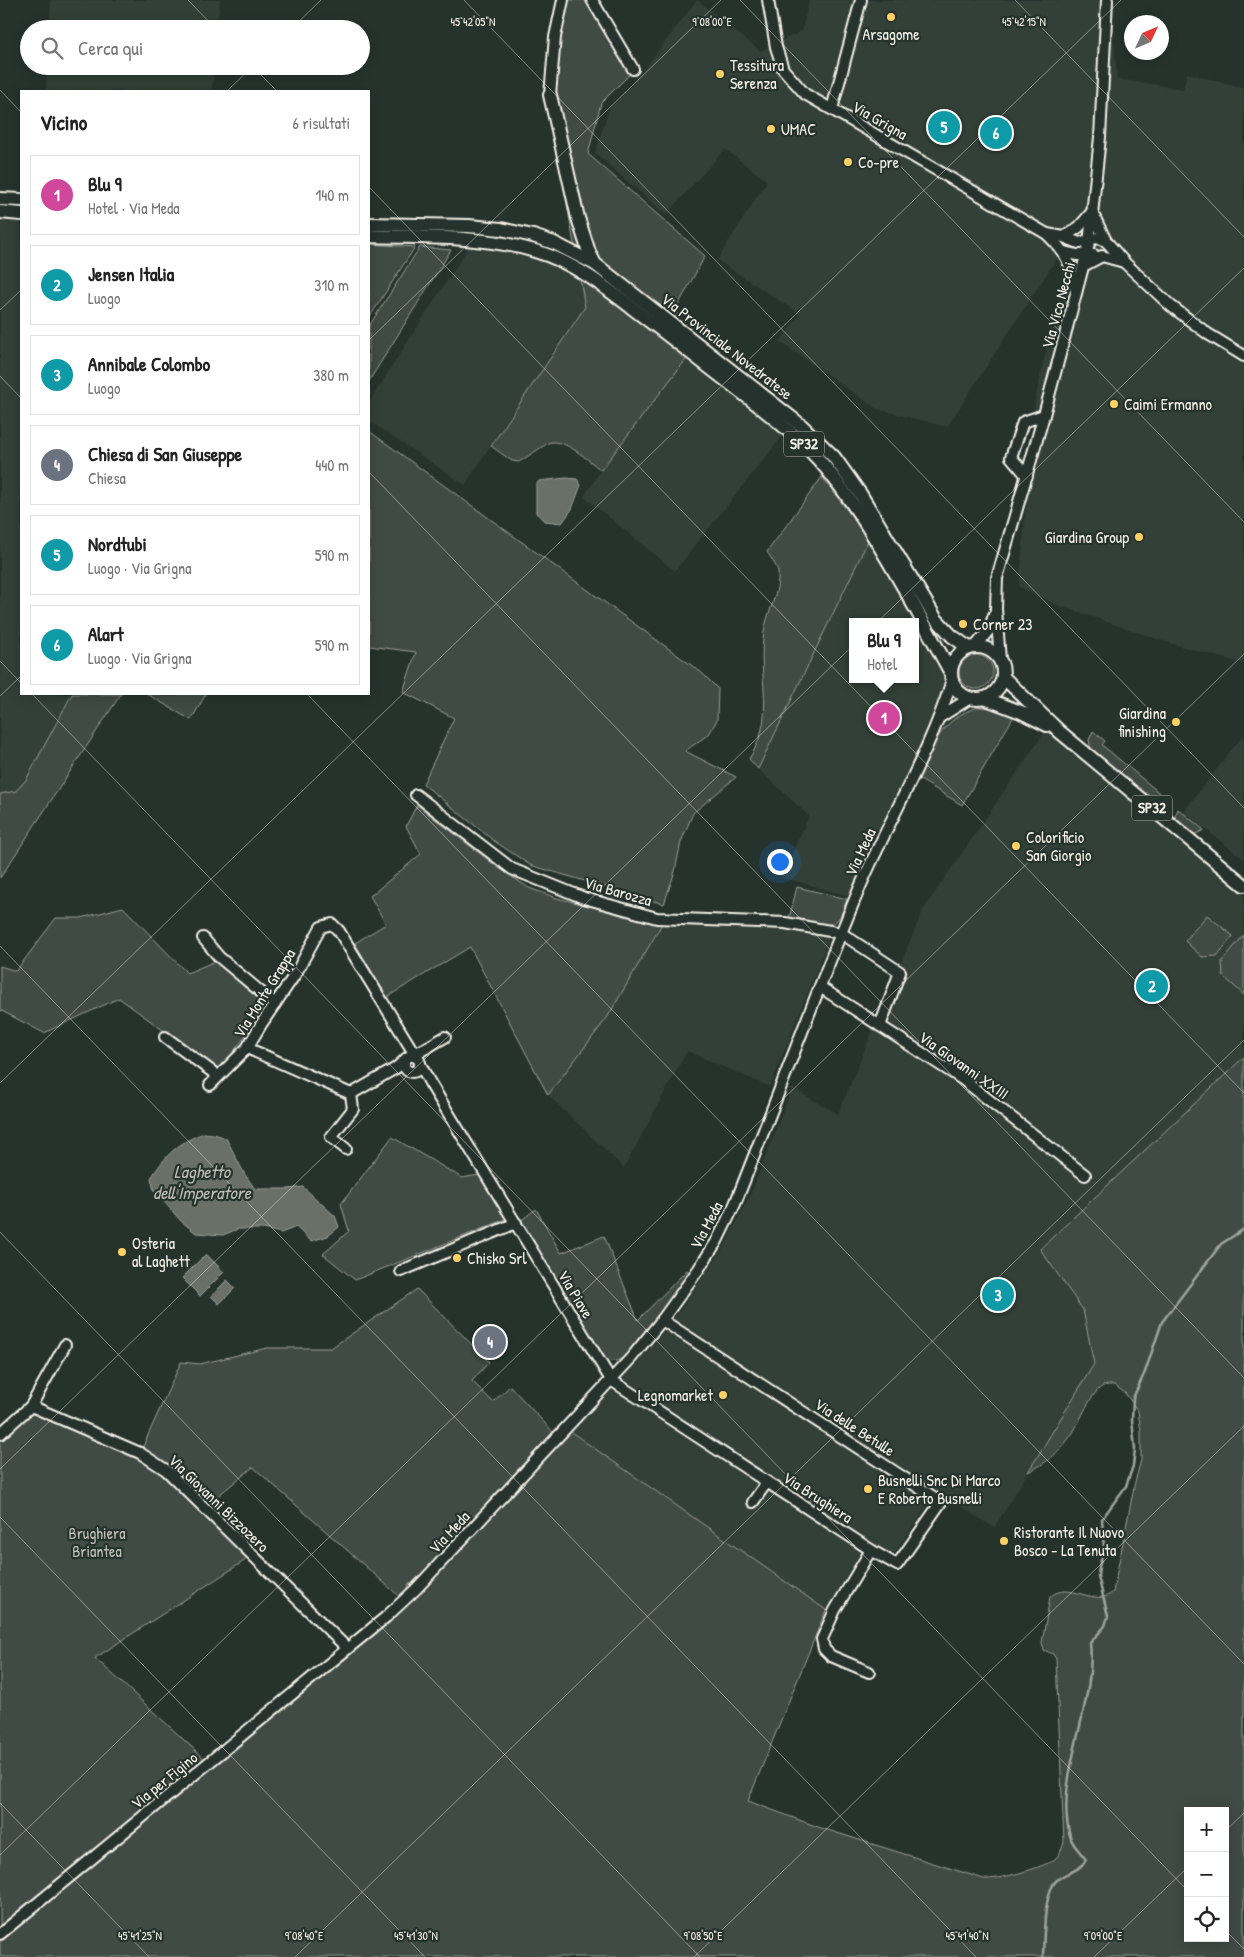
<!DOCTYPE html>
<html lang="it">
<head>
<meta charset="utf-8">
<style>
  body { margin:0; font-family:"Patrick Hand",sans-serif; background:#f6f6f6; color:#222 }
  .controls { position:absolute; right:15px; bottom:15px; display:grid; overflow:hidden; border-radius:0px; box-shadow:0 2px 12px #0003 }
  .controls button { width:45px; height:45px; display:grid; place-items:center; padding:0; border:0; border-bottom:1px solid #e0e0e0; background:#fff; color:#222; font:25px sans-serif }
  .compass { position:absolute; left:1124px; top:15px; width:45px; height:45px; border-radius:50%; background:#fff; box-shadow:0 2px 12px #0003; rotate:46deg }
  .you { position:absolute; left:779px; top:861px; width:18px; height:18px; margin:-12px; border:4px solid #fff; border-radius:50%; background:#1a73e8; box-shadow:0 0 0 8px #1a73e833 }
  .badge { display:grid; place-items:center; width:32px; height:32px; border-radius:50%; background:#0f766e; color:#fff; font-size:16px; font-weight:700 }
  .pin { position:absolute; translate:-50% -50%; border:2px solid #fff; box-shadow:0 1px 5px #0006 }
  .popup { position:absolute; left:849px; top:618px; width:70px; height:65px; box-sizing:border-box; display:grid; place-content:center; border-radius:0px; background:#fff; filter:drop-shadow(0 1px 4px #0005); font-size:16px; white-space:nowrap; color:#767676 }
  .popup b { font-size:19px; color:#222 }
  .popup::after { content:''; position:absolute; left:50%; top:100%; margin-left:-10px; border:10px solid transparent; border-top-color:#fff }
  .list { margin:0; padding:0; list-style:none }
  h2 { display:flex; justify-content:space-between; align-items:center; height:65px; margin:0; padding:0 20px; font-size:21px }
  h2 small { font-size:16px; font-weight:400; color:#767676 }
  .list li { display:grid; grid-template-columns:32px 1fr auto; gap:15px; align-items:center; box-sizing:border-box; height:80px; margin:0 10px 10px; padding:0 10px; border:1px solid #e0e0e0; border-radius:0px }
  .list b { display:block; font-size:19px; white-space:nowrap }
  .list p { margin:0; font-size:16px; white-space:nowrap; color:#767676 }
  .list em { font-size:16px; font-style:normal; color:#767676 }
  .icon { flex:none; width:28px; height:28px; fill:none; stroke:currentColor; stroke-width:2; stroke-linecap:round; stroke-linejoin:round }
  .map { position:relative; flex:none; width:1244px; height:1957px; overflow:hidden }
  .search { position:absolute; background:#fff; box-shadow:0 2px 12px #0003; left:20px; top:20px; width:350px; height:55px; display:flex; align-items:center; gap:12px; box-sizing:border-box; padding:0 18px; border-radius:28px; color:#767676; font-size:19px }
  .panel { position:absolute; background:#fff; box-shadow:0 2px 12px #0003; left:20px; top:90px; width:350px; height:605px; border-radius:0px }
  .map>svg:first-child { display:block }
</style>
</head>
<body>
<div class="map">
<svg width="1244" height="1957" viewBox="0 0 1244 1957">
  <rect width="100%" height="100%" fill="#26332d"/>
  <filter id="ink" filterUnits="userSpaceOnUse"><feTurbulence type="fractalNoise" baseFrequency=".02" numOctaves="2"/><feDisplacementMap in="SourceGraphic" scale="10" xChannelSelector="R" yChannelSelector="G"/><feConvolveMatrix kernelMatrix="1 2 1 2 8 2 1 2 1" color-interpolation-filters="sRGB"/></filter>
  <g filter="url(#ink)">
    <g fill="#333f39" fill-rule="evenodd">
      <polygon points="51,0 220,0 217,29 49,29"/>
      <polygon points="697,0 760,51 802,31 809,0 1111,0 1117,79 1183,89 1187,73 1244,88 1244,664 1166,642 1055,604 1019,587 1035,400 1067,261 1059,255 947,427 877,409 780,342 800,314 717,260 767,181 725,149 666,215 595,153 609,109 645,68"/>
      <polygon points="47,66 214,66 212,91 46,91"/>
      <polygon points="0,216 21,217 21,694 72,694 26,780 16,791 1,794 0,794"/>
      <polygon points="470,245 527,254 552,261 579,275 585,307 555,349 523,400 511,414 465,485 369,421 369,402"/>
      <polygon points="687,358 759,413 784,434 675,571 584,497 601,470"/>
      <path d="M 869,539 L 947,676 L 939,707 L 849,896 L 781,877 L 809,816 L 758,769 ZM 853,622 L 915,622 L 915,679 L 853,679 Z"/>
      <polygon points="1046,730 1244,894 1244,1057 1040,1249 1083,1310 1094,1364 994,1528 938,1491 884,1568 861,1551 826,1610 571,1432 645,1354 676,1316 725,1245 752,1191 792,1088 838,1114 923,910"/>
      <polygon points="1244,734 1244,859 1183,812"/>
      <polygon points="662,924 732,924 831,934 770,1087 687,1051 624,1168 548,1095 607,1018"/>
    </g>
    <g fill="#414b45" stroke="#9a9e96" fill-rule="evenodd">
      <path d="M 567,0 L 588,0 L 631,73 L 601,103 L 588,154 L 705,256 L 676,309 L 687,358 L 601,470 C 589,461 564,437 548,443 L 519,462 L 512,461 L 491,446 L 585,307 L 547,90 Z"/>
      <polygon points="369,244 415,247 369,318"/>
      <polygon points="420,247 451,250 369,381 369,326"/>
      <polygon points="369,431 702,673 718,689 717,720 709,734 685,751 736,777 693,813 681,842 675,871 664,904 530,865 494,841 423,784 454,718 403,692 416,652 369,646"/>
      <path d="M 822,477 L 869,539 L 758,769 L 749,759 C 778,715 756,678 764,632 C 767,612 780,593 778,572 C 777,566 771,558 767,552 Z"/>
      <circle cx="976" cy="672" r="17"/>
      <polygon points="72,694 121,694 0,878 0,794 16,791 26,780"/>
      <polygon points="147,694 206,694 191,720"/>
      <path d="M 979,707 L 993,708 L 1014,716 L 962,805 L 917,778 C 933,747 941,717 979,707 Z"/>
      <polygon points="1093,731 1105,741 1102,745 1169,801 1166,804 1156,803 1091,751 1089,740"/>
      <polygon points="417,805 496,866 529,888 557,898 662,924 607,1018 548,1095 470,947 387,997 355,943 386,924 370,896 421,854 406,826"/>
      <polygon points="1178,809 1204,830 1194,835 1176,820 1175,816"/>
      <path d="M 797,887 L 847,899 C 844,906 842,916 836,921 C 826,930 801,921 789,919 Z"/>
      <polygon points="123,907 187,973 218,960 269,1004 219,1071 119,998 44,1033 0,1010 0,966 16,971 56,918 81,918"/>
      <polygon points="1207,915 1233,936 1217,956 1202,957 1185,941"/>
      <polygon points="1244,935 1244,995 1223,976 1222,961"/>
      <path d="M 1244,1057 L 1244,1957 L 0,1957 L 0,1938 L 365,1639 L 558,1441 L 571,1432 L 826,1610 L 748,1801 L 818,1827 L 984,1879 C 998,1880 1043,1868 1055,1859 C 1060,1854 1062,1849 1064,1842 L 1056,1659 L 1053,1654 L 1044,1650 L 1042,1643 L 1050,1597 C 1069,1579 1095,1609 1113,1592 L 1135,1482 L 1141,1460 L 1141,1432 L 1138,1411 L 1125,1393 L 1114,1385 C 1111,1385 1106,1385 1103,1386 C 1088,1395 1080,1425 1069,1438 C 1058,1454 1045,1464 1028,1472 L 1094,1364 L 1083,1310 L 1040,1249 ZM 1188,1811 L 1225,1811 L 1225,1938 L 1188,1938 Z"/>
      <polygon points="392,1137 462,1178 479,1175 506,1219 355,1280 323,1254 349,1231 341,1204"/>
      <path d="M 536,1209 L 561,1253 L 604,1236 L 638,1320 L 687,1270 L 691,1274 L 623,1358 C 615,1362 611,1363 603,1357 L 520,1221 Z"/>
      <polygon points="417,1289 489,1362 472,1381 493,1402 510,1386 553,1432 413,1585 409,1583 405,1593 399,1596 253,1467 208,1504 258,1552 95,1658 209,1763 0,1934 0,1434 23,1408 142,1457 140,1453 181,1362 200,1364 267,1348 331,1348"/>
    </g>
    <g fill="#676f68" stroke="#9fa39b">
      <polygon points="566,478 577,479 581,485 572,509 562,523 545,521 536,513 536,485 539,481"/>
      <path d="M 204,1133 L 214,1134 L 226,1138 L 244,1173 L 255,1189 L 289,1189 L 303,1187 L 335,1216 L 339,1227 L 328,1236 L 311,1241 L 296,1227 L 281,1233 L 264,1229 L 238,1229 L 223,1235 L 196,1233 L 181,1221 L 154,1191 L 151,1178 C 166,1155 177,1143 204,1133 Z"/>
      <polygon points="206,1254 224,1272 200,1296 182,1278"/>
      <polygon points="227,1280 235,1288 219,1304 211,1296"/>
    </g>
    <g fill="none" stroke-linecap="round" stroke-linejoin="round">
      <path stroke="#9fa39b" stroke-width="2.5" d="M 1043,1957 C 1044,1939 1043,1892 1057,1880 C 1066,1872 1079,1872 1086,1860 C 1081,1852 1074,1847 1071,1839 C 1052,1782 1097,1705 1090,1643 L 1105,1626 L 1108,1616 L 1098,1576 L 1099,1567 L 1104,1549 L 1102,1519 L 1126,1486 L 1133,1466 L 1135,1449 L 1132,1420 L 1133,1398 L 1145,1372 L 1162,1322 L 1221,1244 L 1244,1229"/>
      <defs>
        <g id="minor">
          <polyline points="592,0 633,69"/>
          <path d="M 768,0 L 776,47 L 783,69 L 805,94 L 1047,234 C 1069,256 1070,262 1076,293"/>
          <polyline points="550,95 555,37 563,0"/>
          <polyline points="832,109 861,0"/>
          <polyline points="1047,234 1064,237 1079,227 1092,212 1106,241 1125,263 1171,306 1208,334 1244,356"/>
          <polyline points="1064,237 1079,243 1097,238 1106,241"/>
          <polyline points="1065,252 1077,255 1094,255"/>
          <polyline points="1085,265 1102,256 1124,262"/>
          <polyline points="1027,476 1011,457 1023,422 1044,415"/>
          <polyline points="975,647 989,630 994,615"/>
          <polyline points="1000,660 996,609 997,578 1044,415 1089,244 1100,137 1107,0"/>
          <polyline points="940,717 970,698"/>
          <polyline points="416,795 512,869 584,898 657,918 785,923 841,933 900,972 880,1026"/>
          <polyline points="203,938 219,957 275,1004"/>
          <polyline points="820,987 962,1079 1085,1175"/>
          <polyline points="165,1037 218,1076"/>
          <polyline points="247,1048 351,1094 396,1068 405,1060"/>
          <polyline points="412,1051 421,1051 445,1037"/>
          <circle cx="412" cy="1064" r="8"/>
          <polyline points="420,1064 430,1083 611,1380 871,1550 835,1610 822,1639 824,1649 831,1656 869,1672"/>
          <polyline points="210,1085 247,1048 262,1023 296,973 321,927 332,924 339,931 417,1058"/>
          <polyline points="346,1149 331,1137 353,1109 351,1094"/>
          <polyline points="401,1271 516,1223"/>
          <polyline points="662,1320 941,1502 897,1565 871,1550"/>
          <polyline points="31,1406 65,1345"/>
          <polyline points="0,1434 31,1406 140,1453 166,1470 347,1648"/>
          <polyline points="753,1502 767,1482"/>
          <path d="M 0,1934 L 386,1617 L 416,1589 L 632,1357 L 662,1320 L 698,1270 L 717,1241 L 735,1204 C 777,1099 816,992 860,887 C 890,818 930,752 952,680"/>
        </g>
        <g id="major">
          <polyline points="550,95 578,218 589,252 595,264"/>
          <polyline points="0,199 21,200"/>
          <polyline points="0,212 21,214"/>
          <polyline points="369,224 469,226 501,229 533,236 554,243 595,264 802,426 834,457 861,495 936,619 952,636 969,648"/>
          <path d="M 369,236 C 424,238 481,235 535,251 C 581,264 618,298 656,326 C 686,349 715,372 745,395 C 771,415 796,435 818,459 C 836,478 850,500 864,521 C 896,571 923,622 951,673"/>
          <circle cx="977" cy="673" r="26"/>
          <polyline points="1003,677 1060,732 1244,885"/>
          <polyline points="984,698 1021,712 1047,725"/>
        </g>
      </defs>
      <use href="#minor" stroke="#f4f1e8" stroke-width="14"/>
      <use href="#major" stroke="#f4f1e8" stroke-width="16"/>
      <use href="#minor" stroke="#26332d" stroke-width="10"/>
      <use href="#major" stroke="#26332d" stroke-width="12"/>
    </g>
  </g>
  <path fill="none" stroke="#f4f1e8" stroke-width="1" stroke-opacity="0.45" d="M 188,0 L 216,29M 464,0 L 1244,808M 740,0 L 1244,522M 1015,0 L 1244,237M 291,29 L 321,0M 252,66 L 277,91M 0,90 L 21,112M 227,91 L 253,66M 369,187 L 1244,1093M 0,310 L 21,290M 369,340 L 721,0M 0,376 L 21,398M 369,472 L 1244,1378M 0,661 L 21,683M 32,694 L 1188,1891M 307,694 L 1244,1664M 0,696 L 21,676M 0,946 L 976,1957M 0,1083 L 1121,0M 0,1232 L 700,1957M 0,1469 L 1244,268M 0,1517 L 425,1957M 0,1803 L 149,1957M 1225,1831 L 1244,1813M 0,1855 L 1244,654M 1225,1930 L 1244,1949M 295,1957 L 1244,1040M 694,1957 L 1244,1426M 1094,1957 L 1188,1867"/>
  <g fill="#ffd166" stroke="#26332d" stroke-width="2">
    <circle cx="891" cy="17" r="5"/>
    <circle cx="720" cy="74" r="5"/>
    <circle cx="771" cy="129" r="5"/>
    <circle cx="848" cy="162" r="5"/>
    <circle cx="1114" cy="404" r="5"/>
    <circle cx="1139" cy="537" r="5"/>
    <circle cx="963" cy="624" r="5"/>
    <circle cx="1176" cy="722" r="5"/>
    <circle cx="1016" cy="846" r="5"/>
    <circle cx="122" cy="1252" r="5"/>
    <circle cx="457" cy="1258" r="5"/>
    <circle cx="723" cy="1395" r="5"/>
    <circle cx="868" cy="1489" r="5"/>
    <circle cx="1004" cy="1541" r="5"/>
  </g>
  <g text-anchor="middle" stroke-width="4.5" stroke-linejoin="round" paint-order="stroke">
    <g fill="#26332d" stroke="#b6b8b0" stroke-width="1">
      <rect x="784" y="431.5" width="40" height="25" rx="4"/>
      <rect x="1132" y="795.5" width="40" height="25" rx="4"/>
    </g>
    <g font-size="15" font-weight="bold" fill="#f4f1e8">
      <text x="804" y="449">SP32</text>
      <text x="1152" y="813">SP32</text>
    </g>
    <g font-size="16" fill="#f4f1e8" stroke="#26332d" text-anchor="start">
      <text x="891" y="40" text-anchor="middle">Arsagome</text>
      <text x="730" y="71">Tessitura<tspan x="730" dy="18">Serenza</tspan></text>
      <text x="781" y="135">UMAC</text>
      <text x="858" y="168">Co-pre</text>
      <text x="1124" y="410">Caimi Ermanno</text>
      <text x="1129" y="543" text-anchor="end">Giardina Group</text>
      <text x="973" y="630">Corner 23</text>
      <text x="1166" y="719" text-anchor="end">Giardina<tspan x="1166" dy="18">finishing</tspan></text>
      <text x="1026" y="843">Colorificio<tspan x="1026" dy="18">San Giorgio</tspan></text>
      <text x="132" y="1249">Osteria<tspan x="132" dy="18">al Laghett</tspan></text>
      <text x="467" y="1264">Chisko Srl</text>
      <text x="713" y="1401" text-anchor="end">Legnomarket</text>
      <text x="878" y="1486">Busnelli Snc Di Marco<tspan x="878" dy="18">E Roberto Busnelli</tspan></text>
      <text x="1014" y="1538">Ristorante Il Nuovo<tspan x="1014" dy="18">Bosco - La Tenuta</tspan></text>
    </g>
    <g font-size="16" fill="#f4f1e8" stroke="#26332d">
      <text transform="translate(880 120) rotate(30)" y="6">Via Grigna</text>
      <text transform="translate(1058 305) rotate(-75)" y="6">Via Vico Necchi</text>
      <text transform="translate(727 346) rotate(38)" y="6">Via Provinciale Novedratese</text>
      <text transform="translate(860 852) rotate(-65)" y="6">Via Meda</text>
      <text transform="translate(618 891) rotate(16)" y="6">Via Barozza</text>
      <text transform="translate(264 993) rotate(-58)" y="6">Via Monte Grappa</text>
      <text transform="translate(964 1065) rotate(35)" y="6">Via Giovanni XXIII</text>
      <text transform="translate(706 1225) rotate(-62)" y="6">Via Meda</text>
      <text transform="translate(576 1294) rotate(59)" y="6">Via Piave</text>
      <text transform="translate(855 1427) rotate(33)" y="6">Via delle Betulle</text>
      <text transform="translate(818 1497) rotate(33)" y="6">Via Brughiera</text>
      <text transform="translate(219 1503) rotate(44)" y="6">Via Giovanni Bizzozero</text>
      <text transform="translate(449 1532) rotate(-47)" y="6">Via Meda</text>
      <text transform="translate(164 1780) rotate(-39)" y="6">Via per Figino</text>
    </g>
    <g font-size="16" fill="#bebfb7" stroke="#26332d">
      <text x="97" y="1539">Brughiera<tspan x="97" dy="18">Briantea</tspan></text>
    </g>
    <g font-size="18" font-style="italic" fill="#bcbdb5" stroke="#26332d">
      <text x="202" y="1178">Laghetto<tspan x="202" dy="21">dell'Imperatore</tspan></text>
    </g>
  </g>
  <g font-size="12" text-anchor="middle" fill="#f4f1e8" stroke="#26332d" stroke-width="4.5" stroke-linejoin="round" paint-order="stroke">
    <text x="712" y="26">9°08'00"E</text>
    <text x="473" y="26">45°42'05"N</text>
    <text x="1024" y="26">45°42'15"N</text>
    <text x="140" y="1940">45°41'25"N</text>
    <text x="416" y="1940">45°41'30"N</text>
    <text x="967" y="1940">45°41'40"N</text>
    <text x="304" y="1940">9°08'40"E</text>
    <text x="703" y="1940">9°08'50"E</text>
    <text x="1103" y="1940">9°09'00"E</text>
  </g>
</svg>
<div class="controls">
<button>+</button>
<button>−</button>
<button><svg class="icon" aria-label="locate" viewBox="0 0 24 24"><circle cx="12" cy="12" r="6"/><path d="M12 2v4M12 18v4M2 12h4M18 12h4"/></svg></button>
</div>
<svg class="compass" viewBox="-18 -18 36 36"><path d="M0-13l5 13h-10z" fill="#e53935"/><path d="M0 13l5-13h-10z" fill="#767676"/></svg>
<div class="you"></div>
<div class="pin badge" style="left:884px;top:718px;background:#d1479c">1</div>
<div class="popup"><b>Blu 9</b>Hotel</div>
<div class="pin badge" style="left:1152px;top:986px;background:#0f9aa8">2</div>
<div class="pin badge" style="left:998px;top:1295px;background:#0f9aa8">3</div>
<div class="pin badge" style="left:490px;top:1342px;background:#6b7280">4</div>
<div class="pin badge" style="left:944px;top:127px;background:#0f9aa8">5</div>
<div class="pin badge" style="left:996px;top:133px;background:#0f9aa8">6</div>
<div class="search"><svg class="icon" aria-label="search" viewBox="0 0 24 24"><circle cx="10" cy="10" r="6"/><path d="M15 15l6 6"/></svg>Cerca qui</div>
<section class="panel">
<h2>Vicino<small>6 risultati</small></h2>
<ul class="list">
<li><span class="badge" style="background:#d1479c">1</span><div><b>Blu 9</b><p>Hotel · Via Meda</p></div><em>140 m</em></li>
<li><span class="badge" style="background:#0f9aa8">2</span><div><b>Jensen Italia</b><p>Luogo</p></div><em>310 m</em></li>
<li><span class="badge" style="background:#0f9aa8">3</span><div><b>Annibale Colombo</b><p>Luogo</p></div><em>380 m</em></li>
<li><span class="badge" style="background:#6b7280">4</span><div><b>Chiesa di San Giuseppe</b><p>Chiesa</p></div><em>440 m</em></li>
<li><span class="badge" style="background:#0f9aa8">5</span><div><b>Nordtubi</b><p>Luogo · Via Grigna</p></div><em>590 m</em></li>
<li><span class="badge" style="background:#0f9aa8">6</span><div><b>Alart</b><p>Luogo · Via Grigna</p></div><em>590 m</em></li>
</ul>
</section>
</div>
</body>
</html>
